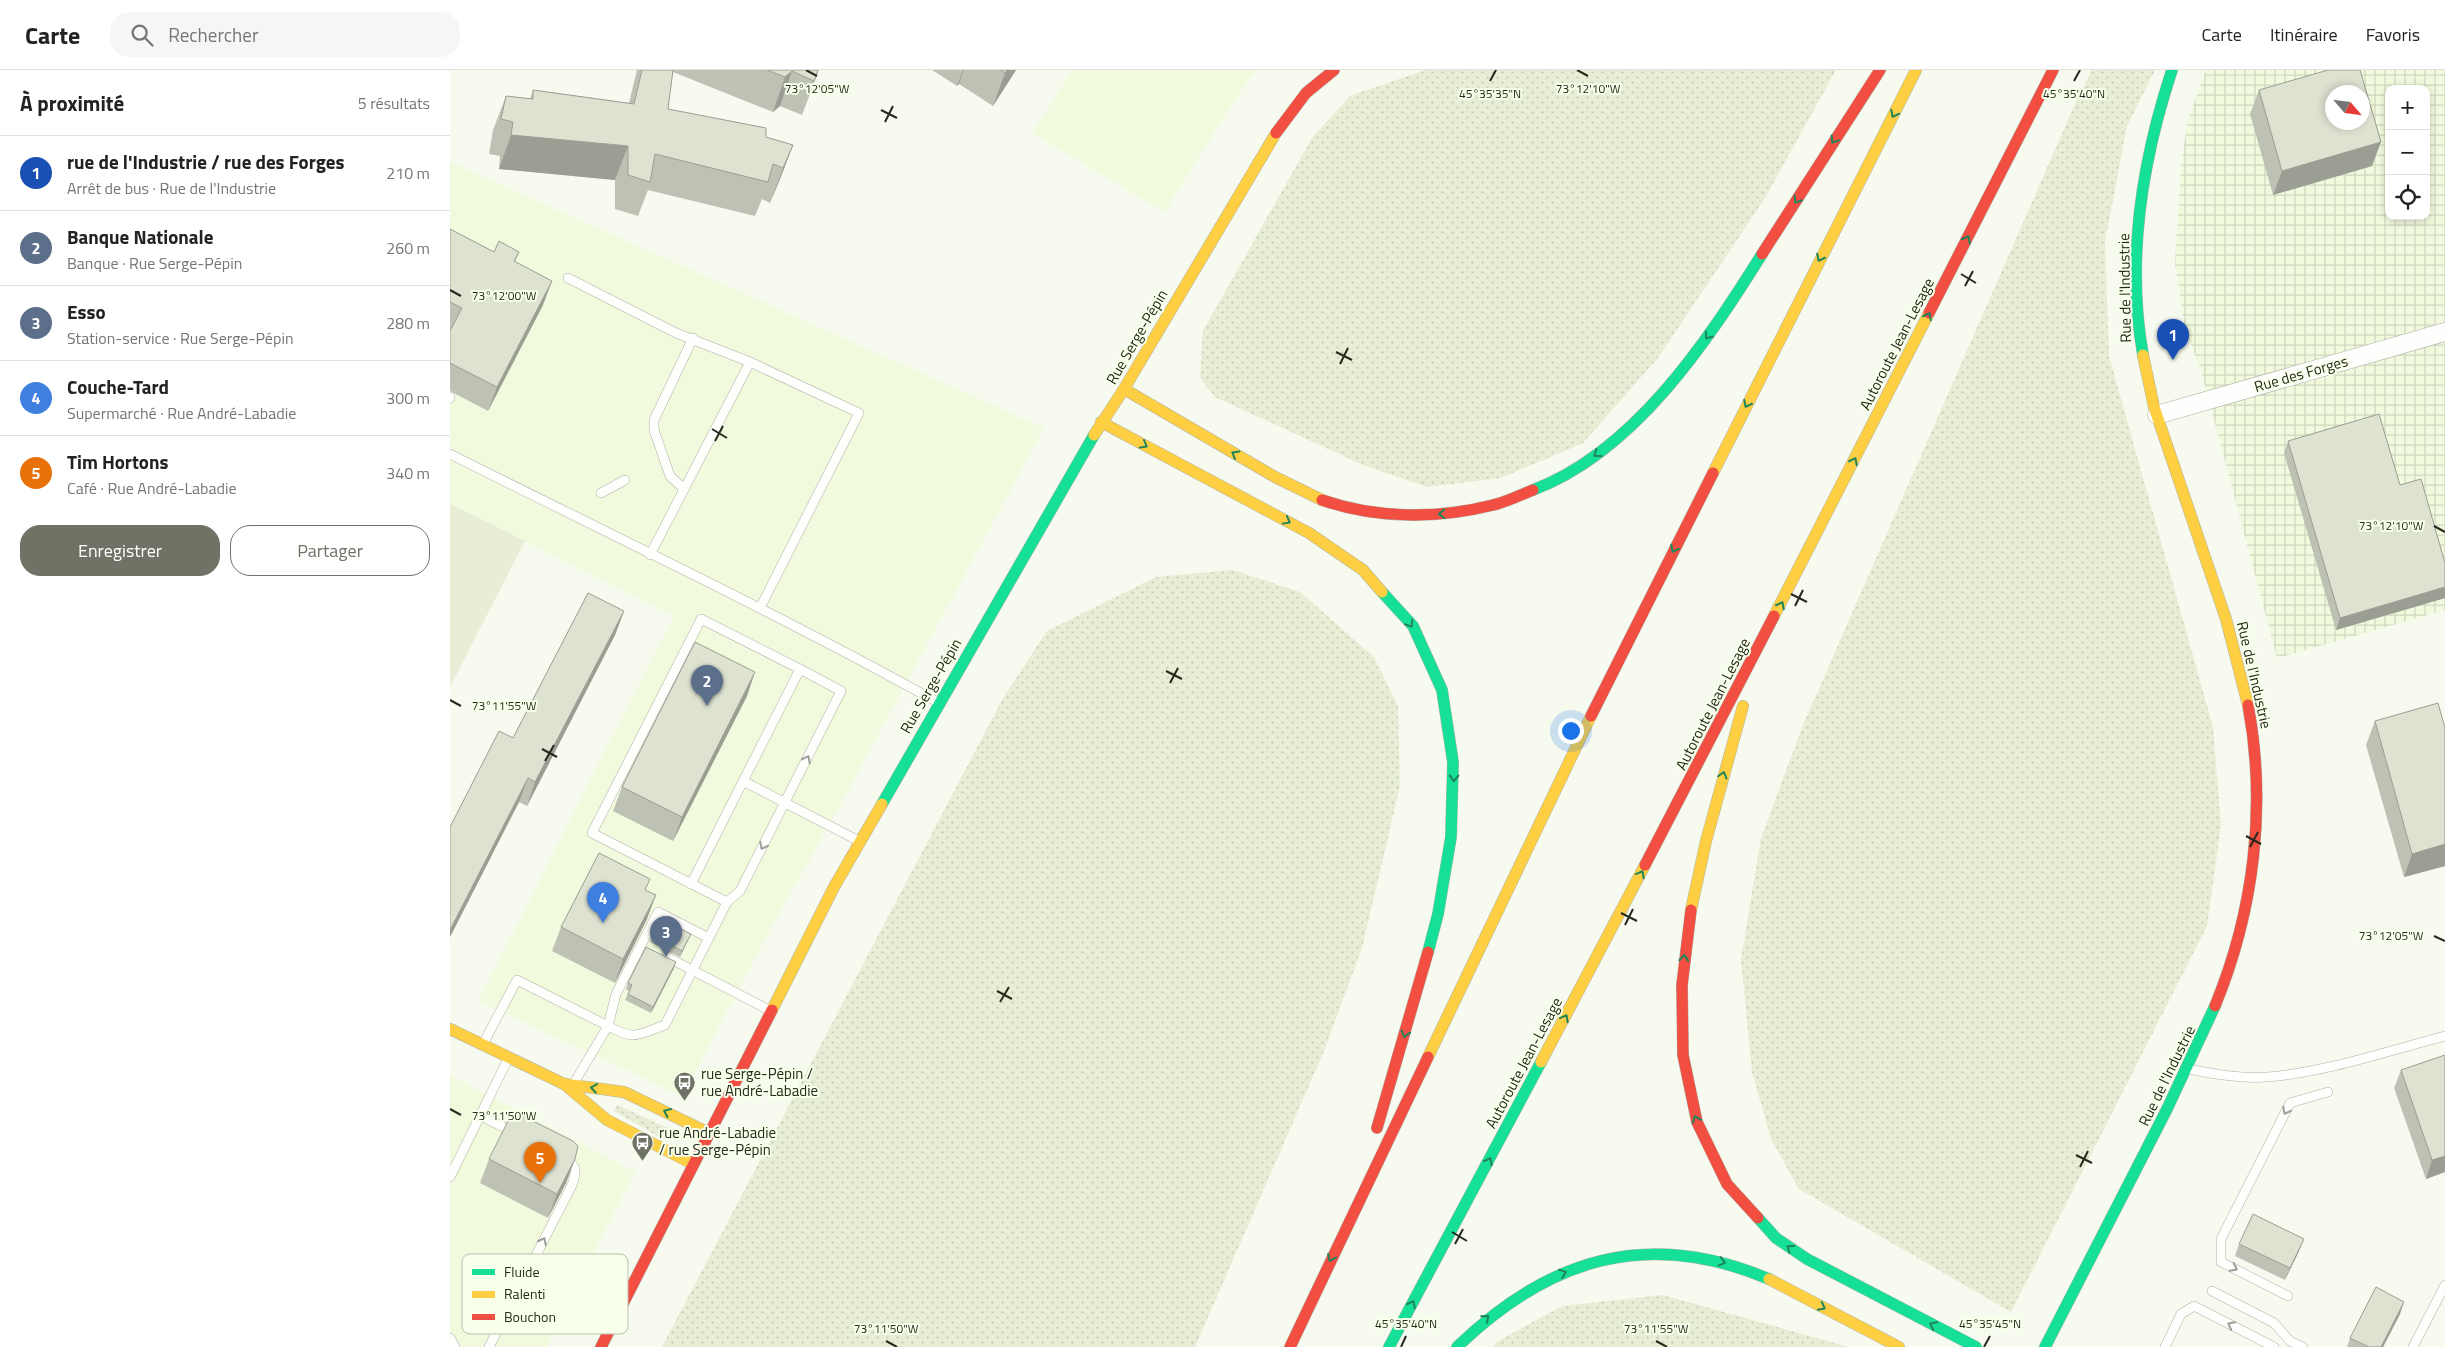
<!DOCTYPE html>
<html lang="fr">
<head>
<meta charset="utf-8">
<style>
  body { margin:0; font-family:"Titillium Web",sans-serif; background:#f6f6f6; color:#222 }
  .controls { position:absolute; right:15px; top:15px; display:grid; overflow:hidden; border-radius:10px; box-shadow:0 2px 8px #0003 }
  .controls button { width:45px; height:45px; display:grid; place-items:center; padding:0; border:0; border-bottom:1px solid #e0e0e0; background:#fff; color:#222; font:25px sans-serif }
  .compass { position:absolute; left:1875px; top:15px; width:45px; height:45px; border-radius:50%; background:#fff; box-shadow:0 2px 8px #0003; rotate:118deg }
  .you { position:absolute; left:1120px; top:660px; width:18px; height:18px; margin:-12px; border:4px solid #fff; border-radius:50%; background:#1a73e8; box-shadow:0 0 0 8px #1a73e833 }
  .badge { display:grid; place-items:center; width:32px; height:32px; border-radius:50%; background:#6f7366; color:#fff; font-size:16px; font-weight:700 }
  .pin { position:absolute; translate:-50% -41px; filter:drop-shadow(0 1px 2px #0008) }
  .pin::after { content:''; position:absolute; top:26px; width:18px; height:15px; background:inherit; clip-path:polygon(0 0,100% 0,50% 100%) }
  .list { margin:0; padding:0; list-style:none }
  h2 { display:flex; justify-content:space-between; align-items:center; height:65px; margin:0; padding:0 20px; font-size:21px }
  h2 small { font-size:16px; font-weight:400; color:#767676 }
  .list li { display:grid; grid-template-columns:32px 1fr auto; gap:15px; align-items:center; box-sizing:border-box; height:75px; padding:0 20px; border-top:1px solid #e0e0e0 }
  .list b { display:block; font-size:19px; white-space:nowrap }
  .list p { margin:0; font-size:16px; white-space:nowrap; color:#767676 }
  .list em { font-size:16px; font-style:normal; color:#767676 }
  .actions { display:flex; gap:10px; padding:15px 20px }
  .actions a { flex:1; padding:11px 0; border:1px solid #6f7366; border-radius:20px; text-align:center; font-size:18px; color:#6f7366 }
  .actions .main { background:#6f7366; color:#fff }
  .icon { flex:none; width:28px; height:28px; fill:none; stroke:currentColor; stroke-width:2; stroke-linecap:round; stroke-linejoin:round }
  .map { position:relative; flex:none; width:1995px; height:1277px; overflow:hidden }
  header { display:flex; align-items:center; gap:30px; box-sizing:border-box; height:70px; padding:0 25px; background:#fff; border-bottom:1px solid #e0e0e0 }
  header strong { font-size:24px }
  nav { display:flex; gap:28px; margin-inline-start:auto; font-size:18px }
  .search { width:350px; height:45px; background:#f6f6f6; display:flex; align-items:center; gap:12px; box-sizing:border-box; padding:0 18px; border-radius:20px; color:#767676; font-size:19px }
  main { display:flex }
  aside { flex:1; background:#fff }
  .map>svg:first-child { display:block }
</style>
</head>
<body>
<header>
<strong>Carte</strong>
<div class="search"><svg class="icon" aria-label="search" viewBox="0 0 24 24"><circle cx="10" cy="10" r="6"/><path d="M15 15l6 6"/></svg>Rechercher</div>
<nav><a>Carte</a><a>Itinéraire</a><a>Favoris</a></nav>
</header>
<main>
<aside>
<h2>À proximité<small>5 résultats</small></h2>
<ul class="list">
<li><span class="badge" style="background:#1a4fb4">1</span><div><b>rue de l'Industrie / rue des Forges</b><p>Arrêt de bus · Rue de l'Industrie</p></div><em>210 m</em></li>
<li><span class="badge" style="background:#5c6f8a">2</span><div><b>Banque Nationale</b><p>Banque · Rue Serge-Pépin</p></div><em>260 m</em></li>
<li><span class="badge" style="background:#5c6f8a">3</span><div><b>Esso</b><p>Station-service · Rue Serge-Pépin</p></div><em>280 m</em></li>
<li><span class="badge" style="background:#3f7fe0">4</span><div><b>Couche-Tard</b><p>Supermarché · Rue André-Labadie</p></div><em>300 m</em></li>
<li><span class="badge" style="background:#e8710a">5</span><div><b>Tim Hortons</b><p>Café · Rue André-Labadie</p></div><em>340 m</em></li>
</ul>
<div class="actions"><a class="main">Enregistrer</a><a>Partager</a></div>
</aside>
<div class="map">
<svg width="1995" height="1277" viewBox="0 0 1995 1277">
  <defs>
    <pattern id="industrial-grid" width="8" height="8" patternUnits="userSpaceOnUse" patternTransform="scale(1.25)"><rect width="8" height="8" fill="#f2fade"/><path d="M0 4h8M4 0v8" fill="none" stroke="#cfd6be"/></pattern>
    <pattern id="grass-dots" width="8" height="8" patternUnits="userSpaceOnUse" patternTransform="scale(1.25)"><rect width="8" height="8" fill="#e7eed5"/><path d="M2 2h.1M6 6h.1" fill="none" stroke="#c6ccb6" stroke-width="1.8" stroke-linecap="round"/></pattern>
  </defs>
  <rect width="100%" height="100%" fill="#f7faef"/>
  <g fill="#f2fade">
    <polygon points="623,0 807,0 797,11 714,142 582,63"/>
    <polygon points="0,92 594,358 387,741 323,854 235,1022 230,1025 28,931 224,546 0,434"/>
    <polygon points="0,1005 185,1102 97,1277 0,1277"/>
  </g>
  <path fill="url(#industrial-grid)" fill-rule="evenodd" d="M 1756,0 L 1995,0 L 1995,540 L 1827,588 L 1751,300 L 1735,259 L 1725,193 L 1731,97 L 1737,53 ZM 1939,19 L 1976,19 L 1976,146 L 1939,146 ZM 1882,22 L 1912,22 L 1912,52 L 1882,52 Z"/>
  <g fill="url(#grass-dots)">
    <polygon points="975,0 1386,0 1315,128 1208,288 1133,373 1051,408 977,417 913,395 765,327 750,308 753,261 862,68 900,26"/>
    <polygon points="1642,0 1705,0 1677,56 1655,172 1659,286 1763,657 1771,755 1757,856 1561,1242 1349,1119 1321,1069 1302,1002 1291,890 1311,768 1353,655 1625,34"/>
    <polygon points="783,500 850,522 924,587 948,636 950,716 912,878 874,981 745,1277 212,1277 553,628 597,561 706,507"/>
    <polygon points="167,1035 218,1058 213,1069 164,1041"/>
    <polygon points="1213,1225 1399,1277 1043,1277 1048,1271 1112,1236"/>
  </g>
  <polygon fill="#e7eed5" points="0,434 75,471 0,617"/>
  <g fill="none" stroke-linecap="round" stroke-linejoin="round">
    <defs>
      <g id="lane">
        <polyline points="118,208 226,263 300,292 409,343 310,538"/>
        <polyline points="0,328 0,327"/>
        <path d="M 0,384 C 163,466 329,544 489,633"/>
        <polyline points="234,419 220,406 204,360 204,350 243,268"/>
        <polyline points="151,423 175,410"/>
        <polyline points="200,485 300,292"/>
        <polyline points="293,711 409,771"/>
        <polyline points="241,814 350,599 251,549 142,763 277,832"/>
        <path d="M 259,868 L 208,842 L 166,924 L 158,956 C 185,971 187,965 215,955 L 277,832 L 290,821 L 391,621 L 350,599"/>
        <polyline points="217,887 321,941"/>
        <polyline points="33,974 67,910 158,956 124,1013"/>
        <path d="M 1738,999 C 1764,1004 1791,1009 1818,1007 C 1878,1002 1937,981 1995,966"/>
        <polyline points="31,1046 63,1062"/>
        <polyline points="0,1107 58,989"/>
        <polyline points="1762,1221 1824,1253 1840,1271 1853,1277"/>
        <polyline points="1838,1226 1771,1192 1771,1169 1840,1033 1878,1022"/>
        <polyline points="0,1268 5,1277"/>
        <path d="M 39,1277 L 122,1115 C 127,1101 127,1095 113,1087"/>
        <polyline points="1715,1277 1731,1244 1744,1236 1824,1277"/>
        <polyline points="1963,1277 1995,1215"/>
      </g>
      <polyline id="street" points="1707,345 1995,262"/>
      <g id="fast">
        <path d="M 1693,285 C 1676,189 1692,91 1722,0"/>
        <path d="M 1083,420 C 1184,382 1257,272 1312,184"/>
        <polyline points="932,522 963,556 992,620 1003,692 1001,767 988,844 978,882"/>
        <polyline points="432,734 644,365"/>
        <polyline points="1308,1148 1326,1168 1357,1189 1526,1277"/>
        <polyline points="939,1277 1091,992"/>
        <path d="M 1007,1277 C 1099,1188 1198,1158 1319,1209"/>
        <polyline points="1595,1277 1717,1039 1765,936"/>
      </g>
      <g id="slow">
        <polyline points="1693,285 1704,337 1776,549 1798,635"/>
        <polyline points="674,319 825,407 872,430"/>
        <polyline points="651,352 859,463 913,500 932,522"/>
        <polyline points="644,365 674,319 826,63"/>
        <polyline points="1263,403 1466,0"/>
        <polyline points="1324,546 1479,243"/>
        <polyline points="1241,840 1256,771 1293,636"/>
        <polyline points="322,940 384,817 432,734"/>
        <polyline points="0,959 114,1014 157,1050 243,1094"/>
        <polyline points="978,987 1141,646"/>
        <polyline points="1091,992 1195,795"/>
        <polyline points="114,1014 174,1022 259,1063"/>
        <polyline points="1319,1209 1449,1277"/>
      </g>
      <g id="jam">
        <polyline points="826,63 856,23 884,0"/>
        <polyline points="1312,184 1430,0"/>
        <polyline points="1479,243 1603,0"/>
        <path d="M 872,430 C 926,449 988,449 1043,435 C 1057,432 1070,425 1083,420"/>
        <polyline points="1141,646 1263,403"/>
        <polyline points="1195,795 1324,546"/>
        <polyline points="1241,840 1232,915 1233,985 1247,1052 1277,1114 1308,1148"/>
        <path d="M 1765,936 C 1804,841 1817,736 1798,635"/>
        <polyline points="927,1058 978,882"/>
        <polyline points="151,1277 322,940"/>
        <polyline points="840,1277 978,987"/>
      </g>
    </defs>
    <use href="#lane" stroke="#aeb1a6" stroke-width="10"/>
    <use href="#street" stroke="#aeb1a6" stroke-width="19"/>
    <use href="#fast" stroke="#aeb1a6" stroke-width="12"/>
    <use href="#slow" stroke="#aeb1a6" stroke-width="12"/>
    <use href="#jam" stroke="#aeb1a6" stroke-width="12"/>
    <use href="#lane" stroke="#fefefd" stroke-width="9"/>
    <use href="#street" stroke="#fefefd" stroke-width="18"/>
    <use href="#fast" stroke="#16e098" stroke-width="11"/>
    <use href="#slow" stroke="#ffcf43" stroke-width="11"/>
    <use href="#jam" stroke="#f24e42" stroke-width="11"/>
  </g>
  <g fill="#bec2b4">
    <polygon points="187,0 369,0 352,45 330,36 323,42 223,2 218,39 343,75 330,109 320,133 312,129 305,146 198,120 188,146 165,139 165,110 49,99 50,86 39,84 43,60 56,26 80,29 83,20 179,33"/>
    <polygon points="482,0 566,0 543,36 509,14 507,16"/>
    <polygon points="1809,20 1922,96 1823,125 1800,44"/>
    <polygon points="0,159 44,182 69,182 65,192 93,235 38,341 0,321"/>
    <polygon points="1838,371 1995,493 1995,528 1886,560 1834,383"/>
    <polygon points="174,541 165,565 77,736 69,732 0,867 0,757"/>
    <polygon points="297,626 223,771 163,741 172,717"/>
    <polygon points="1925,651 1995,796 1954,807 1916,675"/>
    <polygon points="197,849 165,913 102,881 111,857"/>
    <polygon points="202,865 238,870 230,887 200,872"/>
    <polygon points="226,892 224,898 201,943 175,930 179,921 176,919 178,913"/>
    <polygon points="1951,1000 1995,1102 1976,1109 1944,1018"/>
    <polygon points="39,1089 125,1089 116,1113 98,1148 30,1113"/>
    <polygon points="1789,1174 1849,1181 1835,1210 1785,1186"/>
    <polygon points="1950,1244 1933,1277 1897,1277 1900,1268"/>
  </g>
  <g fill="#9b9e92">
    <polygon points="513,0 514,0 509,14 507,16"/>
    <polygon points="557,0 566,0 543,36 555,3"/>
    <polygon points="342,1 330,36 323,42 335,7"/>
    <polygon points="61,65 178,76 165,110 49,99"/>
    <polygon points="1931,72 1922,96 1823,125 1832,101"/>
    <polygon points="343,75 330,109 320,133 333,98"/>
    <polygon points="102,211 93,235 38,341 47,317"/>
    <polygon points="1995,517 1995,528 1886,560 1890,548"/>
    <polygon points="174,541 165,565 77,736 85,712"/>
    <polygon points="305,602 297,626 223,771 232,747"/>
    <polygon points="78,708 69,732 0,867 0,860"/>
    <polygon points="1995,774 1995,796 1954,807 1962,784"/>
    <polygon points="206,825 197,849 165,913 173,889"/>
    <polygon points="241,864 238,870 230,887 232,881"/>
    <polygon points="226,892 224,898 201,943 203,937"/>
    <polygon points="1995,1086 1995,1102 1976,1109 1982,1090"/>
    <polygon points="125,1089 116,1113 98,1148 107,1124"/>
    <polygon points="1854,1169 1849,1181 1835,1210 1840,1198"/>
    <polygon points="1954,1232 1950,1244 1933,1277 1931,1277"/>
  </g>
  <g fill="#dde2d1" stroke="#9b9e92" fill-rule="evenodd">
    <polygon points="192,0 223,0 218,39 316,58 316,67 343,75 333,98 323,94 318,112 205,84 200,112 178,105 178,76 61,65 63,52 51,49 56,26 83,29 83,20 184,34"/>
    <polygon points="317,0 368,0 364,11 342,1 335,7"/>
    <polygon points="550,0 557,0 555,3"/>
    <path d="M 1878,0 L 1910,0 L 1931,72 L 1832,101 L 1809,20 ZM 1882,22 L 1912,22 L 1912,52 L 1882,52 Z"/>
    <polygon points="0,159 44,182 49,171 69,182 64,191 102,211 47,317 0,293 0,261 12,238 0,232"/>
    <polygon points="1929,344 1950,415 1971,409 1995,493 1995,517 1890,548 1838,371"/>
    <polygon points="138,523 174,541 85,712 78,708 0,860 0,757 49,661 63,668"/>
    <polygon points="245,572 305,602 232,747 172,717"/>
    <polygon points="1988,633 1995,658 1995,774 1962,784 1925,651"/>
    <polygon points="149,783 200,809 195,820 206,825 173,889 111,857"/>
    <polygon points="211,849 241,864 232,881 202,865"/>
    <polygon points="196,877 226,892 203,937 178,924 182,915 178,913"/>
    <polygon points="1995,985 1995,1086 1982,1090 1951,1000"/>
    <polygon points="63,1041 123,1071 128,1076 125,1089 107,1124 39,1089"/>
    <polygon points="1803,1144 1854,1169 1840,1198 1789,1174"/>
    <polygon points="1926,1217 1954,1232 1931,1277 1919,1277 1900,1268"/>
  </g>
  <defs><path id="oneway-chevron" d="M-2-3.5L2.5 0L-2 3.5" fill="none" stroke-width="1.6" stroke-linecap="round" stroke-linejoin="round" transform="scale(1.25)"/></defs>
  <g stroke="#1e855a">
    <use href="#oneway-chevron" transform="translate(1444 44) rotate(117)"/>
    <use href="#oneway-chevron" transform="translate(1384 70) rotate(123)"/>
    <use href="#oneway-chevron" transform="translate(1347 130) rotate(123)"/>
    <use href="#oneway-chevron" transform="translate(1517 169) rotate(-63)"/>
    <use href="#oneway-chevron" transform="translate(1370 188) rotate(117)"/>
    <use href="#oneway-chevron" transform="translate(1478 246) rotate(-63)"/>
    <use href="#oneway-chevron" transform="translate(1258 266) rotate(126)"/>
    <use href="#oneway-chevron" transform="translate(1297 334) rotate(117)"/>
    <use href="#oneway-chevron" transform="translate(694 375) rotate(29)"/>
    <use href="#oneway-chevron" transform="translate(785 384) rotate(-150)"/>
    <use href="#oneway-chevron" transform="translate(1147 384) rotate(144)"/>
    <use href="#oneway-chevron" transform="translate(1404 391) rotate(-63)"/>
    <use href="#oneway-chevron" transform="translate(992 444) rotate(177)"/>
    <use href="#oneway-chevron" transform="translate(837 451) rotate(29)"/>
    <use href="#oneway-chevron" transform="translate(1224 479) rotate(117)"/>
    <use href="#oneway-chevron" transform="translate(1331 535) rotate(-63)"/>
    <use href="#oneway-chevron" transform="translate(960 554) rotate(57)"/>
    <use href="#oneway-chevron" transform="translate(1273 705) rotate(-74)"/>
    <use href="#oneway-chevron" transform="translate(1004 708) rotate(91)"/>
    <use href="#oneway-chevron" transform="translate(1191 804) rotate(-62)"/>
    <use href="#oneway-chevron" transform="translate(1234 888) rotate(-85)"/>
    <use href="#oneway-chevron" transform="translate(1115 948) rotate(-62)"/>
    <use href="#oneway-chevron" transform="translate(955 964) rotate(107)"/>
    <use href="#oneway-chevron" transform="translate(144 1018) rotate(-172)"/>
    <use href="#oneway-chevron" transform="translate(217 1042) rotate(-155)"/>
    <use href="#oneway-chevron" transform="translate(1246 1049) rotate(-109)"/>
    <use href="#oneway-chevron" transform="translate(1039 1091) rotate(-62)"/>
    <use href="#oneway-chevron" transform="translate(1340 1178) rotate(-144)"/>
    <use href="#oneway-chevron" transform="translate(881 1188) rotate(115)"/>
    <use href="#oneway-chevron" transform="translate(1272 1192) rotate(15)"/>
    <use href="#oneway-chevron" transform="translate(1113 1203) rotate(-21)"/>
    <use href="#oneway-chevron" transform="translate(962 1234) rotate(-62)"/>
    <use href="#oneway-chevron" transform="translate(1372 1237) rotate(27)"/>
    <use href="#oneway-chevron" transform="translate(1036 1248) rotate(-41)"/>
    <use href="#oneway-chevron" transform="translate(1483 1255) rotate(-153)"/>
  </g>
  <g stroke="#9d9f98">
    <use href="#oneway-chevron" transform="translate(357 689) rotate(-63)"/>
    <use href="#oneway-chevron" transform="translate(313 776) rotate(117)"/>
    <use href="#oneway-chevron" transform="translate(1836 1041) rotate(117)"/>
    <use href="#oneway-chevron" transform="translate(93 1171) rotate(-63)"/>
    <use href="#oneway-chevron" transform="translate(1784 1198) rotate(27)"/>
    <use href="#oneway-chevron" transform="translate(1781 1255) rotate(-153)"/>
  </g>
  <path fill="none" stroke="#262a1d" stroke-width="2" d="M 356,0 L 367,6M 1127,0 L 1138,6M 1040,11 L 1046,0M 1624,11 L 1630,0M 431,40 L 447,48M 435,52 L 443,36M 1511,204 L 1526,213M 1515,216 L 1523,201M 0,220 L 11,226M 886,282 L 902,290M 890,294 L 898,278M 262,359 L 277,368M 265,371 L 273,356M 1984,456 L 1995,462M 1341,524 L 1357,532M 1345,536 L 1353,520M 716,601 L 732,609M 720,613 L 728,598M 0,630 L 11,636M 92,679 L 107,687M 95,691 L 104,675M 1796,766 L 1811,774M 1800,777 L 1808,762M 1171,843 L 1187,851M 1175,855 L 1183,839M 1984,866 L 1995,871M 547,921 L 562,929M 550,932 L 559,917M 0,1039 L 11,1045M 1626,1085 L 1642,1093M 1630,1097 L 1638,1081M 1002,1162 L 1017,1171M 1005,1174 L 1013,1159M 436,1271 L 447,1277M 1206,1271 L 1217,1277M 951,1277 L 956,1266M 1534,1277 L 1540,1266"/>
  <defs>
    <symbol id="bus-pin" viewBox="-11 -11 22 30"><path d="M0 17L-7.5 6A9.5 9.5 0 1 1 7.5 6Z" fill="#6f7366" stroke="#f8ffea"/><path d="M-5-6H5V4H4V6H2V4H-2V6H-4V4H-5ZM-3.5-4V0h7V-4ZM-3.5 1.2v1.5H-2V1.2ZM2 1.2v1.5H3.5V1.2Z" fill="#fff"/></symbol>
  </defs>
  <g fill-rule="evenodd">
    <use href="#bus-pin" x="222" y="1000" width="25" height="34"/>
    <use href="#bus-pin" x="180" y="1060" width="25" height="34"/>
  </g>
  <g text-anchor="middle" stroke-width="4" stroke-linejoin="round" paint-order="stroke">
    <g font-size="15" fill="#262a1d" stroke="#f8ffea">
      <text transform="translate(1675 218) rotate(-91)" y="5">Rue de l'Industrie</text>
      <text transform="translate(687 267) rotate(-60)" y="5">Rue Serge-Pépin</text>
      <text transform="translate(1447 274) rotate(-63)" y="5">Autoroute Jean-Lesage</text>
      <text transform="translate(1851 304) rotate(-16)" y="5">Rue des Forges</text>
      <text transform="translate(1804 605) rotate(77)" y="5">Rue de l'Industrie</text>
      <text transform="translate(481 616) rotate(-60)" y="5">Rue Serge-Pépin</text>
      <text transform="translate(1263 634) rotate(-63)" y="5">Autoroute Jean-Lesage</text>
      <text transform="translate(1074 993) rotate(-62)" y="5">Autoroute Jean-Lesage</text>
      <text transform="translate(1717 1006) rotate(-64)" y="5">Rue de l'Industrie</text>
    </g>
    <g font-size="15" fill="#262a1d" stroke="#f8ffea" text-anchor="start">
      <text x="251" y="1009">rue Serge-Pépin /<tspan x="251" dy="17">rue André-Labadie</tspan></text>
      <text x="209" y="1068">rue André-Labadie<tspan x="209" dy="17">/ rue Serge-Pépin</tspan></text>
    </g>
  </g>
  <rect x="12" y="1184" width="166" height="80" rx="8" fill="#f8ffea" stroke="#b9bfac" stroke-width="1"/>
  <rect x="22" y="1199" width="23" height="6" fill="#16e098"/>
  <rect x="22" y="1221" width="23" height="7" fill="#ffcf43"/>
  <rect x="22" y="1244" width="23" height="6" fill="#f24e42"/>
  <g font-size="14" fill="#262a1d">
    <text x="54" y="1207">Fluide</text>
    <text x="54" y="1229">Ralenti</text>
    <text x="54" y="1252">Bouchon</text>
  </g>
  <g font-size="12" text-anchor="middle" fill="#262a1d" stroke="#f8ffea" stroke-width="4" stroke-linejoin="round" paint-order="stroke">
    <text x="367" y="23">73°12'05"W</text>
    <text x="1138" y="23">73°12'10"W</text>
    <text x="1040" y="28">45°35'35"N</text>
    <text x="1624" y="28">45°35'40"N</text>
    <text x="54" y="230">73°12'00"W</text>
    <text x="1941" y="460">73°12'10"W</text>
    <text x="54" y="640">73°11'55"W</text>
    <text x="1941" y="870">73°12'05"W</text>
    <text x="54" y="1050">73°11'50"W</text>
    <text x="956" y="1258">45°35'40"N</text>
    <text x="1540" y="1258">45°35'45"N</text>
    <text x="436" y="1263">73°11'50"W</text>
    <text x="1206" y="1263">73°11'55"W</text>
  </g>
</svg>
<div class="controls">
<button>+</button>
<button>−</button>
<button><svg class="icon" aria-label="locate" viewBox="0 0 24 24"><circle cx="12" cy="12" r="6"/><path d="M12 2v4M12 18v4M2 12h4M18 12h4"/></svg></button>
</div>
<svg class="compass" viewBox="-18 -18 36 36"><path d="M0-13l5 13h-10z" fill="#e53935"/><path d="M0 13l5-13h-10z" fill="#767676"/></svg>
<div class="you"></div>
<div class="pin badge" style="left:1723px;top:290px;background:#1a4fb4">1</div>
<div class="pin badge" style="left:257px;top:636px;background:#5c6f8a">2</div>
<div class="pin badge" style="left:216px;top:887px;background:#5c6f8a">3</div>
<div class="pin badge" style="left:153px;top:853px;background:#3f7fe0">4</div>
<div class="pin badge" style="left:90px;top:1113px;background:#e8710a">5</div>
</div>
</main>
</body>
</html>
